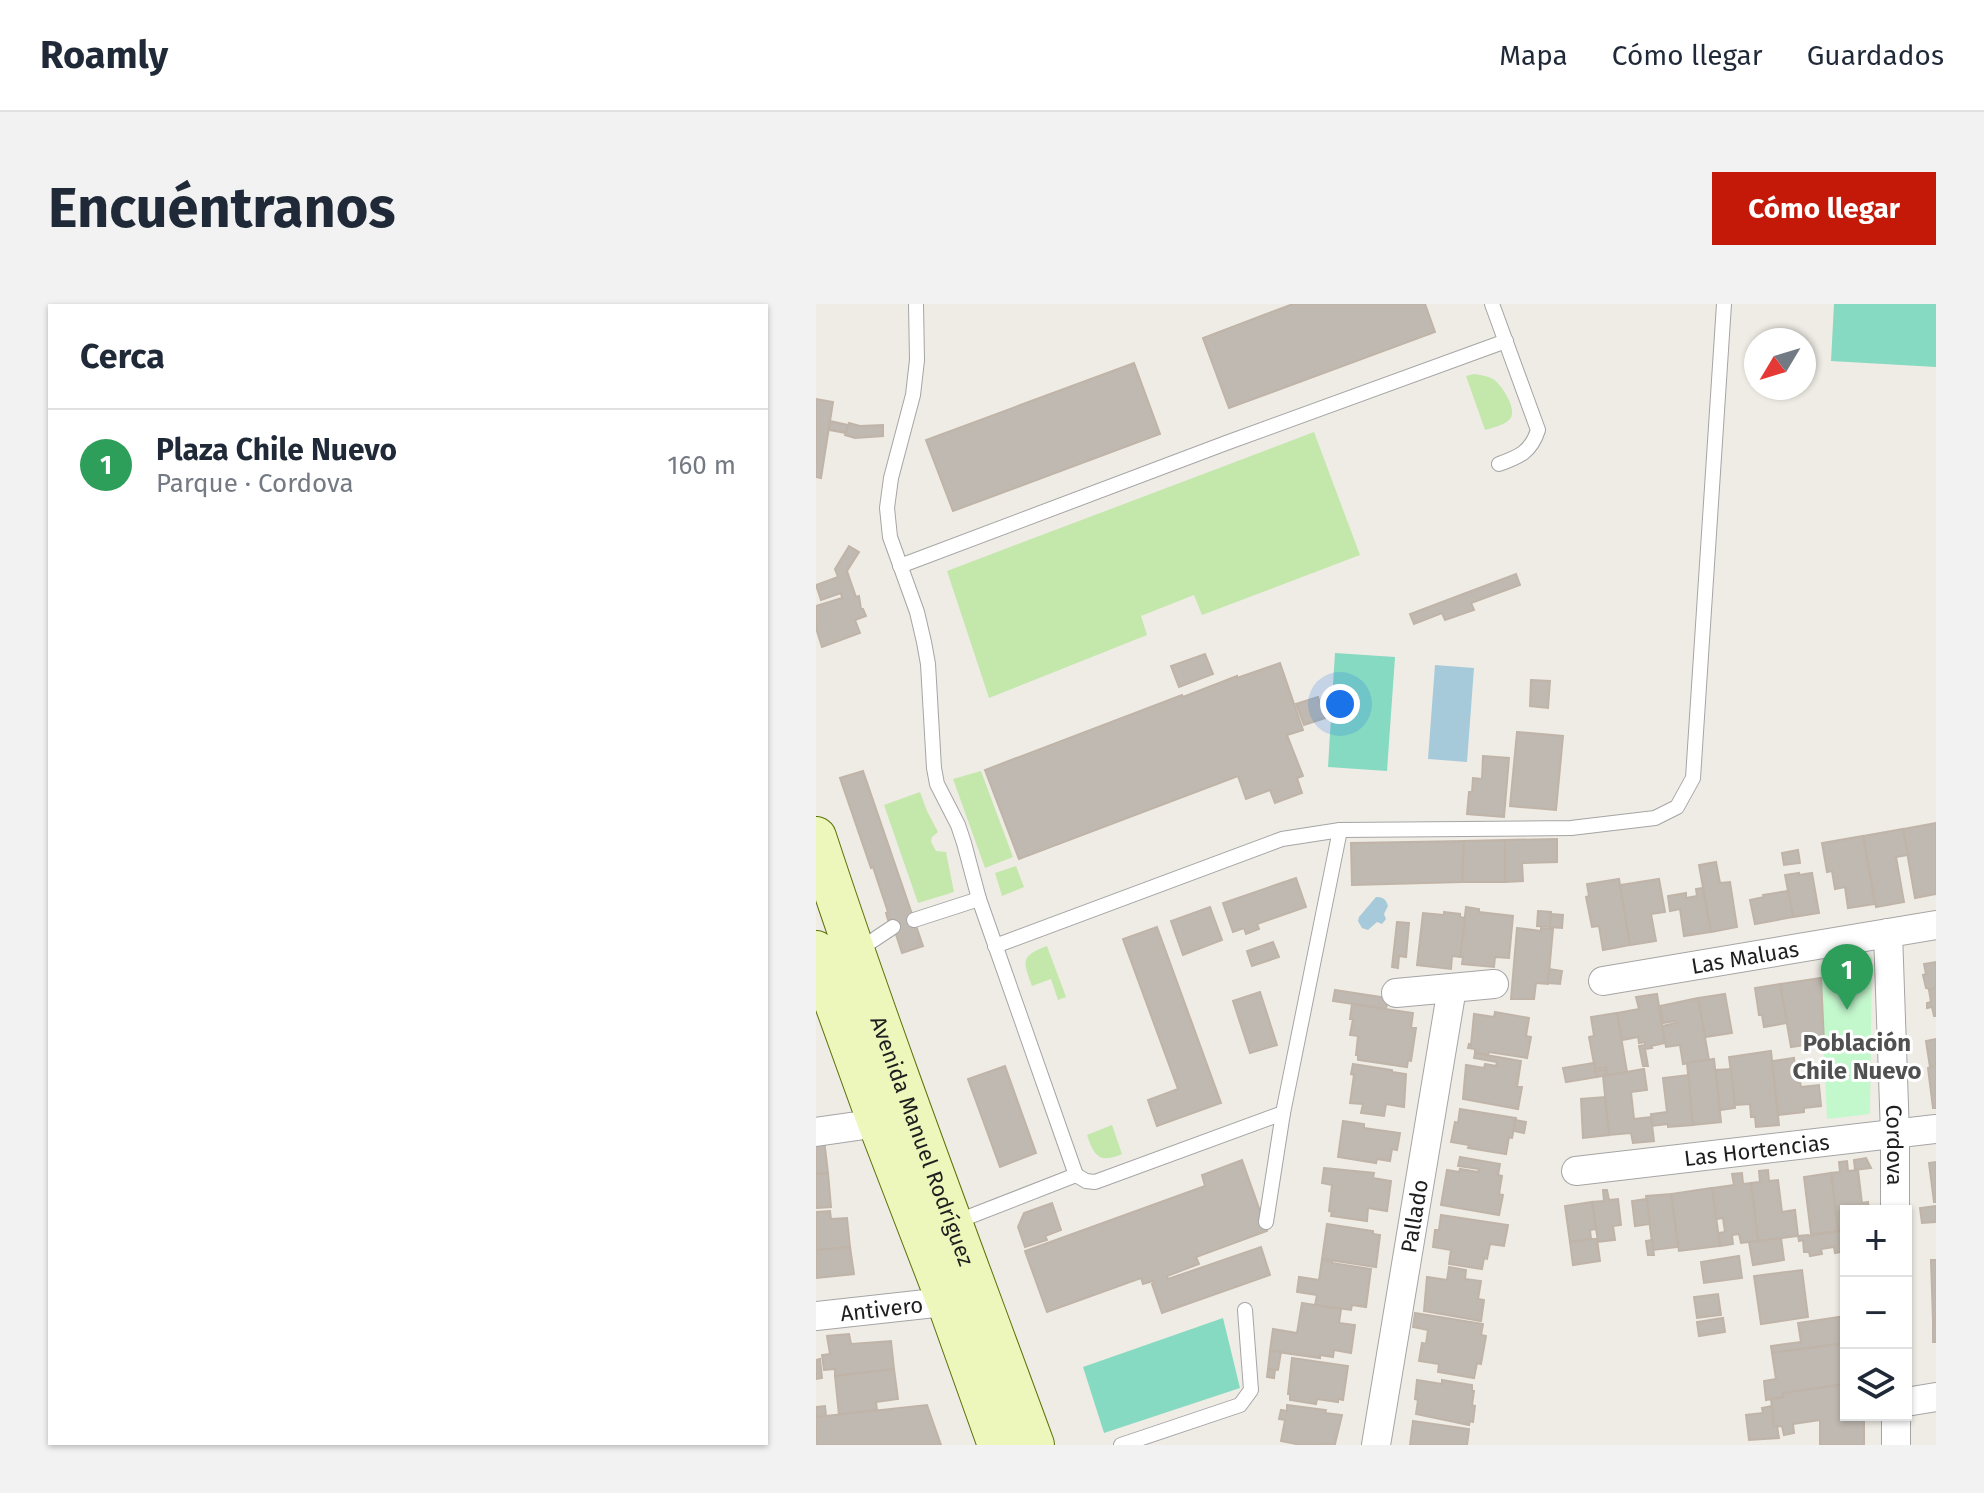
<!DOCTYPE html>
<html lang="es">
<head>
<meta charset="utf-8">
<style>
  body { margin:0; font-family:"Fira Sans",sans-serif; background:#f2f2f3; color:#1f2937 }
  .controls { position:absolute; right:24px; bottom:24px; display:grid; overflow:hidden; border-radius:0px; box-shadow:0 2px 6px #0004 }
  .controls button { width:72px; height:72px; display:grid; place-items:center; padding:0; border:0; border-bottom:2px solid #e0e1e3; background:#fff; color:#1f2937; font:40px sans-serif }
  .compass { position:absolute; left:928px; top:24px; width:72px; height:72px; border-radius:50%; background:#fff; box-shadow:0 2px 6px #0004; rotate:232deg }
  .you { position:absolute; left:524px; top:400px; width:28px; height:28px; margin:-20px; border:6px solid #fff; border-radius:50%; background:#1a73e8; box-shadow:0 0 0 12px #1a73e833 }
  .badge { display:grid; place-items:center; width:52px; height:52px; border-radius:50%; background:#c41909; color:#fff; font-size:26px; font-weight:700 }
  .pin { position:absolute; translate:-50% -66px; filter:drop-shadow(0 2px 4px #0008) }
  .pin::after { content:''; position:absolute; top:42px; width:28px; height:24px; background:inherit; clip-path:polygon(0 0,100% 0,50% 100%) }
  .list { margin:0; padding:0; list-style:none }
  h2 { display:flex; justify-content:space-between; align-items:center; height:104px; margin:0; padding:0 32px; font-size:34px }
  h2 small { font-size:26px; font-weight:400; color:#747a83 }
  .list li { display:grid; grid-template-columns:52px 1fr auto; gap:24px; align-items:center; box-sizing:border-box; height:112px; padding:0 32px; border-top:2px solid #e0e1e3 }
  .list b { display:block; font-size:30px; white-space:nowrap }
  .list p { margin:0; font-size:26px; white-space:nowrap; color:#747a83 }
  .list em { font-size:26px; font-style:normal; color:#747a83 }
  .icon { flex:none; width:44px; height:44px; fill:none; stroke:currentColor; stroke-width:2; stroke-linecap:round; stroke-linejoin:round }
  .map { position:relative; flex:none; width:1120px; height:1141px; overflow:hidden; border-radius:0px }
  header { display:flex; align-items:center; gap:48px; box-sizing:border-box; height:112px; padding:0 40px; background:#fff; border-bottom:2px solid #e0e1e3 }
  header strong { font-size:38px }
  nav { display:flex; gap:44px; margin-inline-start:auto; font-size:28px }
  .intro { display:flex; align-items:center; justify-content:space-between; box-sizing:border-box; height:192px; padding:0 48px }
  h1 { margin:0; font-size:56px }
  .button { padding:20px 36px; border-radius:0px; background:#c41909; color:#fff; font-size:28px; font-weight:700 }
  main { display:flex; gap:48px; padding:0 48px }
  aside { flex:1; background:#fff; border-radius:0px; box-shadow:0 2px 6px #0004 }
  .map>svg:first-child { display:block }
</style>
</head>
<body>
<header>
<strong>Roamly</strong>
<nav><a>Mapa</a><a>Cómo llegar</a><a>Guardados</a></nav>
</header>
<div class="intro"><h1>Encuéntranos</h1><a class="button">Cómo llegar</a></div>
<main>
<aside>
<h2>Cerca<small></small></h2>
<ul class="list">
<li><span class="badge" style="background:#2e9e5b">1</span><div><b>Plaza Chile Nuevo</b><p>Parque · Cordova</p></div><em>160 m</em></li>
</ul>
</aside>
<div class="map">
<svg width="1120" height="1141" viewBox="0 0 1120 1141">
  <rect width="100%" height="100%" fill="#efece5"/>
  <g fill="#c4e7ac">
    <path d="M 658,70 C 665,71 671,72 677,75 C 686,81 702,106 694,115 C 689,121 676,124 669,126 L 650,72 Z"/>
    <polygon points="498,128 544,251 386,311 378,291 325,312 331,331 173,394 131,267"/>
    <polygon points="165,467 197,553 169,564 137,475"/>
    <polygon points="104,488 111,507 122,528 116,533 115,538 120,547 130,548 138,588 102,599 68,501"/>
    <polygon points="200,562 208,583 186,592 179,569"/>
    <path d="M 231,642 L 250,693 L 242,696 L 235,675 L 216,682 C 207,657 204,652 231,642 Z"/>
    <path d="M 296,821 L 306,850 C 283,860 278,852 271,831 Z"/>
  </g>
  <polygon fill="#c3f7cc" points="1056,653 1054,810 1011,815 1004,662"/>
  <g fill="#86dac1">
    <polygon points="1018,0 1120,0 1120,63 1015,57"/>
    <polygon points="519,349 579,353 571,467 512,463"/>
    <polygon points="407,1014 424,1084 288,1129 267,1063"/>
  </g>
  <g fill="#a7cada">
    <polygon points="619,361 658,364 651,458 612,455"/>
    <path d="M 560,593 C 567,593 570,595 572,602 L 568,610 L 570,615 L 566,620 L 561,618 L 552,626 L 546,624 L 542,617 L 543,613 Z"/>
  </g>
  <g fill="#bfb9b1" stroke="#c0b4a8" stroke-width="2">
    <polygon points="477,0 609,0 619,28 413,104 387,34"/>
    <polygon points="318,59 344,130 137,207 110,136"/>
    <polygon points="0,95 17,98 5,174 0,173"/>
    <polygon points="14,117 32,121 30,129 13,126"/>
    <polygon points="33,119 44,122 67,121 67,132 39,134 29,131"/>
    <polygon points="33,242 43,248 31,267 40,293 43,292 45,305 47,305 50,312 39,316 44,329 6,343 0,324 0,302 26,294 25,289 5,296 0,281 22,273 19,265"/>
    <polygon points="700,270 704,281 655,299 658,306 629,316 626,309 598,320 594,310"/>
    <polygon points="389,350 397,370 363,383 355,362"/>
    <polygon points="464,359 487,426 471,431 487,472 481,474 486,489 459,499 454,486 430,495 422,472 203,555 169,466 366,391 367,393 421,372 421,374"/>
    <polygon points="715,376 734,377 732,404 714,402"/>
    <polygon points="502,393 509,414 488,421 480,400"/>
    <polygon points="701,428 747,432 740,506 694,502"/>
    <polygon points="667,452 693,454 688,513 651,510 653,488 656,488 657,474 666,475"/>
    <polygon points="47,467 107,642 86,649 76,618 73,619 70,609 72,608 57,563 55,564 24,474"/>
    <polygon points="1120,519 1120,590 1099,594 1087,525"/>
    <polygon points="1087,525 1092,551 1080,553 1088,598 1060,603 1047,532"/>
    <polygon points="1047,532 1059,600 1032,604 1029,583 1019,585 1016,567 1011,568 1006,539"/>
    <polygon points="741,535 741,558 706,559 707,577 689,578 689,536"/>
    <polygon points="689,536 689,578 646,578 648,537"/>
    <polygon points="648,537 646,578 536,581 535,539"/>
    <polygon points="982,546 984,559 968,561 966,549"/>
    <polygon points="900,558 904,579 914,578 921,623 895,628 883,561"/>
    <polygon points="983,569 983,571 996,569 1003,609 977,613 969,571"/>
    <polygon points="480,574 490,603 441,620 443,625 430,630 428,624 417,628 407,599"/>
    <polygon points="803,575 814,641 787,646 783,622 776,623 770,593 773,592 771,580"/>
    <polygon points="843,575 849,608 835,610 840,637 814,641 804,581"/>
    <polygon points="887,584 895,628 868,632 864,605 854,607 852,592 870,589 870,594 881,592 880,585"/>
    <polygon points="972,587 977,613 939,620 934,596 948,593 947,591"/>
    <polygon points="394,603 406,636 367,651 355,617"/>
    <polygon points="650,603 663,605 663,608 697,612 693,654 679,653 678,663 646,660 647,653 644,653"/>
    <polygon points="722,607 735,608 734,623 721,622"/>
    <polygon points="628,608 644,610 644,613 649,614 644,653 636,652 635,665 601,661 607,609 628,611"/>
    <polygon points="735,610 747,611 746,624 734,623"/>
    <polygon points="581,618 593,619 590,653 583,652 582,664 576,663"/>
    <polygon points="341,623 405,799 341,822 332,796 362,785 307,635"/>
    <polygon points="701,624 725,627 725,624 737,625 732,680 720,679 718,695 695,695"/>
    <polygon points="457,638 463,653 436,662 431,647"/>
    <polygon points="1120,658 1120,684 1113,686 1112,684 1110,684 1107,671 1110,670 1108,660"/>
    <polygon points="733,665 746,667 744,680 732,679"/>
    <polygon points="1005,674 1008,738 975,743 964,680"/>
    <polygon points="964,680 971,719 948,723 946,711 943,711 939,684"/>
    <polygon points="1120,684 1120,712 1118,712 1116,703 1111,704 1111,699 1115,698 1113,686"/>
    <polygon points="519,686 572,694 570,705 517,697"/>
    <polygon points="444,688 461,741 434,749 417,697"/>
    <polygon points="841,690 849,739 835,742 836,744 829,745 832,762 827,762 823,742 829,741 829,738 823,739 822,733 806,736 801,709 823,705 820,693"/>
    <polygon points="909,690 916,729 889,733 882,694"/>
    <polygon points="882,694 893,756 867,760 864,741 850,743 846,722 860,719 859,717 847,719 844,702"/>
    <polygon points="536,700 597,709 595,724 600,724 595,757 592,756 591,763 542,756 542,751 540,751 542,732 534,731 537,715 534,715"/>
    <polygon points="679,708 713,714 710,732 715,733 711,754 673,748 672,751 659,749 659,745 652,744 653,740 655,741 658,710 678,713"/>
    <polygon points="801,709 811,768 791,771 790,763 779,765 773,733 778,732 775,713"/>
    <polygon points="1120,735 1120,762 1114,763 1110,737"/>
    <polygon points="955,747 963,821 940,823 939,813 935,813 934,800 919,801 913,753"/>
    <polygon points="659,749 705,757 701,783 706,783 702,805 647,795 650,761 668,764 669,760 680,762 681,758 658,754"/>
    <polygon points="978,754 981,778 984,778 985,783 1003,781 1005,802 988,804 988,808 962,811 956,757"/>
    <polygon points="898,755 905,818 877,821 871,759"/>
    <polygon points="778,759 781,773 750,778 747,764"/>
    <polygon points="537,760 576,766 576,768 590,770 588,803 570,800 568,812 545,809 547,800 534,799 538,771 535,770"/>
    <polygon points="189,762 220,849 184,863 152,775"/>
    <polygon points="1120,762 1120,804 1117,804 1112,764"/>
    <polygon points="789,765 790,771 781,773 779,767"/>
    <polygon points="828,765 831,786 815,788 818,815 835,813 838,837 817,839 815,829 793,831 787,772"/>
    <polygon points="915,765 919,804 904,806 900,766"/>
    <polygon points="872,771 877,821 852,823 852,820 836,822 835,810 851,808 847,774"/>
    <polygon points="789,793 793,831 767,834 765,795"/>
    <polygon points="644,805 700,814 696,834 693,833 690,850 652,844 653,841 635,838 639,818 642,819"/>
    <polygon points="699,816 710,818 708,829 698,827"/>
    <polygon points="527,817 548,820 548,824 584,829 581,846 576,845 574,857 561,855 560,859 522,853"/>
    <polygon points="8,835 12,869 0,870 0,836"/>
    <polygon points="644,853 684,860 682,871 686,872 683,890 687,891 683,911 625,901 631,866 643,868 644,865 662,868 663,865 642,862"/>
    <polygon points="1050,854 1055,864 1039,866 1038,856"/>
    <polygon points="426,856 451,927 380,953 383,960 351,972 352,975 445,943 454,971 346,1009 336,980 338,979 337,977 327,980 325,974 231,1008 209,947 389,882 386,871"/>
    <polygon points="1031,857 1032,867 1042,866 1046,899 1052,898 1053,907 1030,907 1030,926 1022,927 1015,869 1024,868 1023,858"/>
    <polygon points="1120,858 1120,898 1118,898 1113,859"/>
    <polygon points="508,864 558,869 557,874 575,877 571,907 552,904 551,917 515,912 516,908 513,907 516,881 506,879"/>
    <polygon points="952,866 953,877 962,876 966,908 979,906 982,932 942,937 935,879 944,878 943,867"/>
    <polygon points="12,869 15,903 0,904 0,870"/>
    <polygon points="926,869 927,880 935,879 942,937 925,939 923,930 916,931 917,940 904,942 902,929 909,928 907,914 900,915 896,884 918,881 916,870"/>
    <polygon points="1015,869 1022,927 995,930 988,873"/>
    <polygon points="896,884 904,942 863,947 855,890"/>
    <polygon points="787,886 791,886 793,896 802,895 805,921 797,922 799,936 782,938 776,898 788,897"/>
    <polygon points="855,890 862,943 837,946 830,892"/>
    <polygon points="831,895 834,920 819,922 816,897"/>
    <polygon points="776,898 780,925 774,926 775,935 754,938 749,902"/>
    <polygon points="236,899 245,926 229,932 231,936 209,943 202,923 208,909"/>
    <polygon points="1120,902 1120,918 1106,919 1104,904"/>
    <polygon points="14,907 15,915 31,914 34,943 0,946 0,908"/>
    <polygon points="625,911 692,921 688,942 674,940 671,955 668,954 666,965 633,960 635,946 617,943 619,926 623,926"/>
    <polygon points="511,920 557,927 557,930 564,931 560,963 506,955"/>
    <polygon points="1030,926 1030,947 1019,949 1018,943 1005,945 1006,950 994,952 993,948 988,948 987,936 983,937 982,932 992,931 992,932"/>
    <polygon points="965,934 968,956 937,961 933,938"/>
    <polygon points="775,935 781,935 784,957 757,961 754,938"/>
    <polygon points="836,936 838,951 832,951 830,937"/>
    <polygon points="34,943 38,970 0,974 0,946"/>
    <polygon points="923,952 926,974 888,979 885,958"/>
    <polygon points="506,955 516,957 516,959 555,965 550,1003 536,1001 535,1006 499,1001 501,991 481,988 483,973 503,976"/>
    <polygon points="1115,956 1120,956 1120,1016 1117,1016"/>
    <polygon points="633,963 650,966 649,975 665,977 662,995 668,996 665,1017 608,1007 611,973 631,976"/>
    <polygon points="986,966 992,1013 945,1020 938,972"/>
    <polygon points="902,990 905,1011 881,1014 878,993"/>
    <polygon points="486,999 525,1005 523,1019 539,1021 535,1049 518,1046 517,1053 504,1051 504,1054 454,1047 457,1025 481,1029"/>
    <polygon points="599,1009 667,1020 665,1031 670,1032 665,1060 661,1059 658,1074 622,1068 623,1060 603,1057 606,1039 610,1040 612,1026 597,1023"/>
    <polygon points="1030,1012 1030,1039 956,1049 955,1042 985,1038 982,1019"/>
    <polygon points="907,1014 909,1028 883,1032 881,1018"/>
    <rect x="1117" y="1016" width="3" height="22"/>
    <polygon points="33,1030 35,1040 75,1037 78,1065 19,1072 19,1065 8,1066 6,1051 14,1050 11,1032"/>
    <polygon points="1030,1039 1030,1080 967,1089 967,1093 950,1096 948,1077 960,1075 956,1049"/>
    <polygon points="454,1047 465,1048 462,1066 452,1065"/>
    <polygon points="476,1054 532,1062 527,1096 522,1095 522,1098 501,1095 500,1100 474,1096 474,1090 472,1090"/>
    <polygon points="4,1055 6,1074 0,1075 0,1056"/>
    <polygon points="78,1065 82,1095 60,1098 61,1106 23,1111 19,1072"/>
    <polygon points="452,1065 459,1066 458,1074 451,1073"/>
    <polygon points="601,1076 626,1080 626,1076 656,1081 656,1087 658,1087 656,1101 659,1102 657,1118 654,1117 653,1121 600,1110 602,1096 599,1095"/>
    <polygon points="1030,1080 1030,1111 1048,1111 1048,1141 1004,1141 1004,1116 977,1120 978,1129 968,1131 966,1122 958,1123 955,1095 967,1093 967,1089"/>
    <polygon points="111,1101 125,1141 0,1141 0,1113"/>
    <polygon points="471,1101 510,1106 509,1109 526,1111 519,1140 485,1141 465,1137 469,1116 463,1115 465,1106 471,1107"/>
    <polygon points="9,1102 10,1112 0,1113 0,1103"/>
    <polygon points="956,1102 958,1123 961,1122 963,1134 933,1136 930,1111 947,1109 946,1104"/>
    <polygon points="597,1117 653,1125 651,1141 594,1141"/>
  </g>
  <g fill="none" stroke-linecap="round" stroke-linejoin="round">
    <defs>
      <g id="lane">
        <polyline points="100,0 101,56 97,91 75,174 71,204 74,233 101,308 108,338 112,360 118,464 121,480 142,521 148,539 163,595 260,871"/>
        <path d="M 676,0 L 722,126 C 715,148 703,153 683,160"/>
        <polyline points="84,262 410,139 690,37"/>
        <polyline points="98,616 163,595"/>
        <polyline points="179,642 466,535 524,526 755,524 839,514 861,503 877,474 908,0"/>
        <polyline points="41,647 77,623"/>
        <polyline points="137,916 155,912 260,871 270,877 279,878 467,809 524,526"/>
        <polyline points="450,918 467,809"/>
        <polyline points="305,1141 424,1101 435,1086 429,1006"/>
      </g>
      <g id="street">
        <path id="s1" d="M 1072,629 L 1079,830 L 1079,907"/>
        <path id="s2" d="M 787,677 L 1120,621"/>
        <polyline points="580,689 678,680"/>
        <polyline points="0,828 62,819"/>
        <path id="s3" d="M 760,867 L 1120,825"/>
        <path id="s4" d="M 0,1012 L 146,996"/>
        <polyline points="1090,1098 1120,1093"/>
        <path id="s5" d="M 560,1141 L 636,684"/>
        <polyline points="1080,1141 1080,1111"/>
      </g>
      <g id="secondary">
        <path id="s6" d="M 0,533 C 67,737 144,939 218,1141"/>
        <polyline points="0,647 62,819 131,998 182,1141"/>
      </g>
    </defs>
    <use href="#lane" stroke="#a5a5a5" stroke-width="16"/>
    <use href="#street" stroke="#a5a5a5" stroke-width="30"/>
    <use href="#secondary" stroke="#5c7109" stroke-width="42"/>
    <use href="#lane" stroke="#fff" stroke-width="14"/>
    <use href="#street" stroke="#fff" stroke-width="28"/>
    <use href="#secondary" stroke="#eef7bb" stroke-width="40"/>
  </g>
  <g text-anchor="middle" stroke-width="6" stroke-linejoin="round" paint-order="stroke">
    <g font-size="22" fill="#1e1e1e" stroke="#fff">
      <text dy="8" stroke="none"><textPath href="#s2" startOffset="144">Las Maluas</textPath></text>
      <text dy="8" stroke="none"><textPath href="#s6" startOffset="322">Avenida Manuel Rodríguez</textPath></text>
      <text dy="8" stroke="none"><textPath href="#s1" startOffset="212">Cordova</textPath></text>
      <text dy="8" stroke="none"><textPath href="#s3" startOffset="182">Las Hortencias</textPath></text>
      <text dy="8" stroke="none"><textPath href="#s5" startOffset="232">Pallado</textPath></text>
      <text dy="8" stroke="none"><textPath href="#s4" startOffset="66">Antivero</textPath></text>
    </g>
    <g font-size="24" font-weight="bold" fill="#515151" stroke="#fff">
      <text x="1041" y="747">Población<tspan x="1041" dy="28">Chile Nuevo</tspan></text>
    </g>
  </g>
</svg>
<div class="controls">
<button>+</button>
<button>−</button>
<button><svg class="icon" aria-label="layers" viewBox="0 0 24 24"><path d="M12 4l9 5-9 5-9-5zM3 14l9 5 9-5"/></svg></button>
</div>
<svg class="compass" viewBox="-18 -18 36 36"><path d="M0-13l5 13h-10z" fill="#e53935"/><path d="M0 13l5-13h-10z" fill="#747a83"/></svg>
<div class="you"></div>
<div class="pin badge" style="left:1031px;top:706px;background:#2e9e5b">1</div>
</div>
</main>
</body>
</html>
